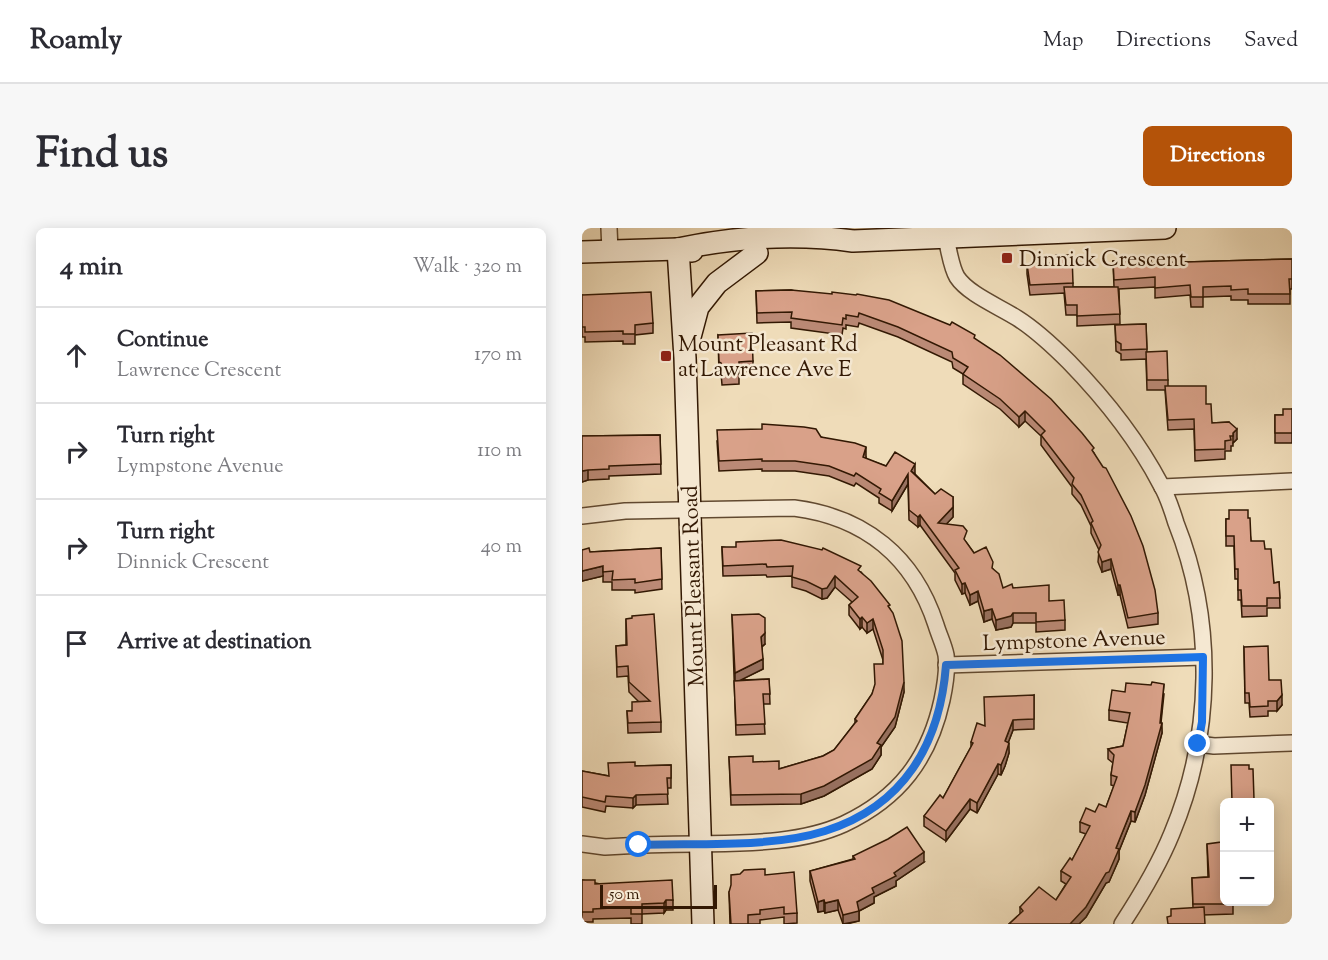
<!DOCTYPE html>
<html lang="en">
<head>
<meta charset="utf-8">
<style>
  body { margin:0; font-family:"Sorts Mill Goudy",serif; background:#f7f7f7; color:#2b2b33 }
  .controls { position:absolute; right:18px; bottom:18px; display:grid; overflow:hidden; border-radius:9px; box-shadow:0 3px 15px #0003 }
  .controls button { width:54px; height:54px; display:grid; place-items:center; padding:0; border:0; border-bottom:2px solid #e1e1e2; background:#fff; color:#2b2b33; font:30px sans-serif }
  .scale { position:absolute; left:18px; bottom:15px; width:117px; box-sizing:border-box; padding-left:6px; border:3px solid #321803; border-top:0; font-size:16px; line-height:21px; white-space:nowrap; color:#321803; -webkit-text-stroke:4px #f5e8d2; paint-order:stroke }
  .stop { position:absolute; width:18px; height:18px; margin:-14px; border:4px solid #1a73e8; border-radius:50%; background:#fff }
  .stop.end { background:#1a73e8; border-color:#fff; box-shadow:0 2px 6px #0008 }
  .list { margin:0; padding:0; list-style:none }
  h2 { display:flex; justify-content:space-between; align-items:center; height:78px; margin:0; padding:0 24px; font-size:26px }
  h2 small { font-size:20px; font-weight:400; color:#7c7c81 }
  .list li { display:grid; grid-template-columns:39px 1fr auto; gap:18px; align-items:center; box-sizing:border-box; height:96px; padding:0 24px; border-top:2px solid #e1e1e2 }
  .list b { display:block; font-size:22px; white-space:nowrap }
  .list p { margin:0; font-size:20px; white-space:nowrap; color:#7c7c81 }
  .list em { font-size:20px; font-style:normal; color:#7c7c81 }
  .icon { flex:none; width:33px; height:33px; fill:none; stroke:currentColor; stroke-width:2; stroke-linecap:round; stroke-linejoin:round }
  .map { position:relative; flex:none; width:710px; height:696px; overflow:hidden; border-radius:9px }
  header { display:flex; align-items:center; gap:36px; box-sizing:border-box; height:84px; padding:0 30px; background:#fff; border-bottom:2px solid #e1e1e2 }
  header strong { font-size:28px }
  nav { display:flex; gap:33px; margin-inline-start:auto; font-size:21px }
  .intro { display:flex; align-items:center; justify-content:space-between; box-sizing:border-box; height:144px; padding:0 36px }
  h1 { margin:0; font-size:42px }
  .button { padding:15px 27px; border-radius:9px; background:#b45309; color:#fff; font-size:21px; font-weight:700 }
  main { display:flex; gap:36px; padding:0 36px }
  aside { flex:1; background:#fff; border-radius:9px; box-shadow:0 3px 15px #0003 }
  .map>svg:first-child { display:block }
</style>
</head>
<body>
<header>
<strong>Roamly</strong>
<nav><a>Map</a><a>Directions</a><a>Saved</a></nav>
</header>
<div class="intro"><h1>Find us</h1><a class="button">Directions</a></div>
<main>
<aside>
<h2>4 min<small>Walk · 320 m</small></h2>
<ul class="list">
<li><svg class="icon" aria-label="ahead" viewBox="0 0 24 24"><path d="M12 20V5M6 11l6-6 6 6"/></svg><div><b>Continue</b><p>Lawrence Crescent</p></div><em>170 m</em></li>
<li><svg class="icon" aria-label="right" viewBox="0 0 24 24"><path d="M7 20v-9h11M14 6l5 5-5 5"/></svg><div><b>Turn right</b><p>Lympstone Avenue</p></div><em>110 m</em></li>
<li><svg class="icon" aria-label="right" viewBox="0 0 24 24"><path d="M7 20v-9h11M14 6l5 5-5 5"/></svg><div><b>Turn right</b><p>Dinnick Crescent</p></div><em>40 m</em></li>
<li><svg class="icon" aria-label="arrive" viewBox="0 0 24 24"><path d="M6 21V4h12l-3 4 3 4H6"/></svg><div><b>Arrive at destination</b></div></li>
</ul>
</aside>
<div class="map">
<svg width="710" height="696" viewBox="0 0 710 696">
  <rect width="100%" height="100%" fill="#efdcb9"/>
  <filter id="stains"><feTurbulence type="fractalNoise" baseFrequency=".00333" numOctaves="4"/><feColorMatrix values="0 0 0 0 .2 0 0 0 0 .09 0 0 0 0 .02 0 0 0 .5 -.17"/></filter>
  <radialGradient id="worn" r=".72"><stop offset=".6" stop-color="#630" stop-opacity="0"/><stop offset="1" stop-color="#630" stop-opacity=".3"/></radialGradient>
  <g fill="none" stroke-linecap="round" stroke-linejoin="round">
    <defs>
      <g id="street">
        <polyline points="27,0 28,23"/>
        <path d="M 364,10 C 367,22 369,39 375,49 C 386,66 418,79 435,90 C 454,102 471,118 487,134 C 523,171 555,211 579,257 C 586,269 590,282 594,295 C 633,393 631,507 590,605 C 577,637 559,667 540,696"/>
        <polyline points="580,259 710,253"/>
        <path d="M 0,288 L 43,283 L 212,280 C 283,289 332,329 354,397 C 357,407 362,417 364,427 C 366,442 363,458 360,472 C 347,531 317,570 262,596 C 218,616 162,615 114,616 C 84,616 54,617 23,619 L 0,616"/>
        <polyline points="364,437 621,429"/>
        <polyline points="616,516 632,518 710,515"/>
      </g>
      <g id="secondary">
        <polyline points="96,21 103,130 121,696"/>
        <path d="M 96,21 C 153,9 214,5 271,13 L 583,0"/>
        <polyline points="0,24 96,21 110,23"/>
        <polyline points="108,109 116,79 135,55 175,25"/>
      </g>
    </defs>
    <use href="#street" stroke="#614930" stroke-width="18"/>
    <use href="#secondary" stroke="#321803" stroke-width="24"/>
    <use href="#street" stroke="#f5e8d2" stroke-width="15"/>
    <use href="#secondary" stroke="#f5e8d2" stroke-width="21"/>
  </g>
  <g fill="#bb8a76" stroke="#321803" stroke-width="1.5">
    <polygon points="710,31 710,61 708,61 708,76 666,76 666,72 649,72 649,68 621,69 621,79 609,79 608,67 573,70 573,59 537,61 538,96 495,98 495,87 484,87 482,65 448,67 445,46 445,36 491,55 491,59 532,59 531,33 569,35"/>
    <polygon points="209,62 393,111 512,225 576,385 576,396 546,400 538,367 536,367 529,341 520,344 516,334 517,322 509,305 509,298 499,277 490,266 490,259 459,217 459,208 443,193 437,199 418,181 381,156 381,146 371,140 370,134 316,109 277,95 276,99 264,97 264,101 261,100 260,107 209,100 209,94 175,95 174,63"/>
    <polygon points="0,67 71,95 71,105 53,107 53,116 41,116 41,113 3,114 3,109 0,109"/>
    <polygon points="564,96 565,124 586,152 586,158 624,176 630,195 647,194 655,211 651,215 651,218 649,218 649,223 643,223 643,231 613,233 612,201 586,202 583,162 565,162 564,131 539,132 539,126 534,123 533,97"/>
    <polygon points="136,107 171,133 171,143 157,144 157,156 140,157 139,145 137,145"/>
    <polygon points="710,181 710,215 693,215 693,187 701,187"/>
    <polygon points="78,207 79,246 27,248 27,251 6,252 0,254 0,208"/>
    <polygon points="239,209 284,229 284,231 304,238 333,246 353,266 371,269 371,289 364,296 384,314 392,325 411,341 421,360 431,360 467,373 483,392 483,402 454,404 454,395 431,395 429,399 414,402 410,391 402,394 396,373 388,377 383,365 380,366 373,352 373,345 338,297 336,299 327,292 326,256 310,283 297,275 297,270 274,255 272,258 247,248 213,243 180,243 180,241 137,243 135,213"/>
    <polygon points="666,290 669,313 683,321 692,355 697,354 698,380 685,380 685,388 660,389 659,372 656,372 656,351 653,351 652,318 644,318 644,291"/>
    <polygon points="140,319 279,344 308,381 322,464 313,499 299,519 299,527 290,541 242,568 219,576 149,577 147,529 197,541 241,528 252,522 273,495 273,491 290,466 301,436 301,432 291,401 285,405 280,399 278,401 267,387 267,377 270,374 253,359 245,370 240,371 224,363 210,359 210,348 185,349 184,347 141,348"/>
    <polygon points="79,320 80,361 53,365 53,362 30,362 30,354 21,354 21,348 0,353 0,322 8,324"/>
    <polygon points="150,387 183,416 180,419 181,441 158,452 187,451 188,476 181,476 183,506 154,507"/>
    <polygon points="44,391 79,494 79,504 46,505 45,483 50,483 57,474 47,464 46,448 35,449 34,418 44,417"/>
    <polygon points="662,419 687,452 700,477 695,483 686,483 686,488 668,489 667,475 663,475"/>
    <polygon points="543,464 582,466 579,495 580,505 563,567 553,594 549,593 537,623 537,631 527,654 524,655 504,689 497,696 427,696 438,686 438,679 474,672 484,656 479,653 479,643 490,632 504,606 498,604 498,594 513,584 524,579 532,558 529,557 529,547 531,535 526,531 526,521 541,518 546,495 527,492 527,482"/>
    <polygon points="452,467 452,501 431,502 426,515 427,525 423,538 419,547 416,546 395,585 388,581 364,613 342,598 342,588 361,570 389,519 389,514 403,498"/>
    <polygon points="89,537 89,560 85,560 86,576 54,577 51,580 24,578 23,584 0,579 0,543 27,548 53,538"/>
    <polygon points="625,616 651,674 651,686 589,688 611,680 610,650 626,649"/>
    <polygon points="271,628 342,634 314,653 314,658 292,669 292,675 277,683 277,693 265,696 261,696 256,682 243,685 242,683 236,684 228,653 228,643 271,631"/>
    <polygon points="183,647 215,685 215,695 202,696 202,689 178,692 178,696 148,696 147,664"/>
    <polygon points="0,652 91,672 91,682 84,682 82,685 60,686 60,696 49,696 49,690 11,691 11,694 0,694"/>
  </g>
  <g fill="#987160" stroke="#321803" stroke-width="1.5">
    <polygon points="443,183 443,193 437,199 437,189"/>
    <polygon points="655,201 655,211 651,215 651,205"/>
    <polygon points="284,219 284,229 281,239 281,229"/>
    <polygon points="333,236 333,246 329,243"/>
    <polygon points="6,242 6,252 0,254 0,243"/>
    <polygon points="326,246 326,256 310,283 310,273"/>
    <polygon points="371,279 371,289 356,305 356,295"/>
    <polygon points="338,287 338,297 336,299 336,289"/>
    <polygon points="529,331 529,341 520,344 520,334"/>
    <polygon points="21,338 21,348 0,353 0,343"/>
    <polygon points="253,348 253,359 245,370 240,371 240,361"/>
    <polygon points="383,355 383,365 380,366 380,356"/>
    <rect x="536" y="357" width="2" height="10"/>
    <polygon points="396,363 396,373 388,377 388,367"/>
    <polygon points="410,381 410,391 402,394 402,383"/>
    <polygon points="431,385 431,395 429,399 414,402 414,392"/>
    <polygon points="280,389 280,399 278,401 278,391"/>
    <polygon points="291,391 291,401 285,405 285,395"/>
    <polygon points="183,405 183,416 179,419 179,409"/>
    <polygon points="181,431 181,441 153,455 153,445"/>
    <polygon points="322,454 322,464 313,499 299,519 299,527 290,541 242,568 219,576 219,566 295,515"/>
    <polygon points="582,456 578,502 580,495 580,505 563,567 553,594 553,584 578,495"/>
    <polygon points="700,467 700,477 695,483 695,473"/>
    <polygon points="431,492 431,502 423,523 423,513"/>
    <polygon points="427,515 427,525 423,538 419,547 419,537"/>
    <polygon points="416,536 416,546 395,585 395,575"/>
    <polygon points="54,567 54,577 51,580 51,570"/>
    <polygon points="388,571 388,581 364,613 364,603"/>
    <polygon points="549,583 549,593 537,623 537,631 527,654 524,655 504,689 497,696 488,696 534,620"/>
    <polygon points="342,624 342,634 314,653 314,658 292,669 292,675 277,683 277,693 261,696 261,687 290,660"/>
    <polygon points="84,672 84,682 82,685 82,675"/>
    <polygon points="242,672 242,683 236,684 236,674"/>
    <polygon points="256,672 256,682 243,685 243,675"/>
  </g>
  <g fill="#d9a189" stroke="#321803" stroke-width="1.5">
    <polygon points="474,27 490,27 491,55 448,57 445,36 475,35"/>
    <polygon points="710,31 710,51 707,51 708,66 666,66 666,61 649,62 649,58 621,59 621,69 609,69 608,57 573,60 573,49 532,52 531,33 569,32 569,35"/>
    <polygon points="482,59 536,59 538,86 495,88 495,77 484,77"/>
    <polygon points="209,62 250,66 250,64 274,67 275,66 307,72 368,97 370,94 393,107 392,110 418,127 469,171 500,205 512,220 510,222 521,239 524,240 549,288 561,318 573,362 576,385 546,390 538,357 536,357 529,331 520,334 516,324 519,317 509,295 511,293 499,267 490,256 492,250 459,207 463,203 443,183 437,189 418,171 381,146 386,139 371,130 370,124 316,99 277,85 276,89 264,87 264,91 261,90 260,97 209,90 210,84 175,85 174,63"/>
    <polygon points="69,64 71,95 53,97 53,106 41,106 41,103 3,104 3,99 0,99 0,67"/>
    <polygon points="564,96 565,121 539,122 539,116 534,113 533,97"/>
    <polygon points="170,105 171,133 157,134 157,146 140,147 139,135 137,134 136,107"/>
    <polygon points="585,123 586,152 565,152 564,124"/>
    <polygon points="583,158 624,158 624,176 629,176 630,195 647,194 655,201 651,205 651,208 648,208 649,212 643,213 643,221 613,222 612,191 586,192"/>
    <polygon points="701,181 710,181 710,205 693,205 693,187 701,187"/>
    <polygon points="180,196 222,199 234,201 239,209 273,215 284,219 281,229 304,238 313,224 333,236 329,243 353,266 359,261 371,269 371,279 356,295 381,298 385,303 382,311 392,325 404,319 411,334 410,340 417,346 421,360 430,356 431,360 467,357 467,373 482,372 483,392 454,394 454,385 431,385 429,388 414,392 410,381 402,383 396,363 388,367 383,355 380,356 373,342 377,340 338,287 336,289 327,282 326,246 310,273 297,265 299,261 274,245 272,248 247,238 213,233 180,233 180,231 137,233 135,202 180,201"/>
    <polygon points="78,207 79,236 27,238 27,241 6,242 0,243 0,208"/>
    <polygon points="647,282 666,282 666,290 668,290 669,313 682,313 683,321 689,321 692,355 697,354 698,370 685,370 685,378 660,378 659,362 656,362 656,341 653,341 652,308 644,308 644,291 647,291"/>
    <polygon points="199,312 240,322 241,320 279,338 276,342 289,353 308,377 306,378 311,385 320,413 322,454 313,489 295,515 299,517 290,531 242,558 219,566 149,567 147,529 171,528 171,534 197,533 197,541 241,528 252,522 273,495 275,493 273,491 290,466 293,456 292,436 301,436 301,422 291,391 285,395 280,389 278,391 267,377 276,369 253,348 245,360 240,361 224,353 210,349 211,338 185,339 184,336 141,338 140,319 154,319 154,314"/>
    <polygon points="7,320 8,324 79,320 80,351 53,355 53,351 30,352 31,343 21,344 21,338 0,343 0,322"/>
    <polygon points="72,386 79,494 46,495 45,483 50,483 50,474 68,473 47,454 46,438 35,439 34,418 45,417 44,391 50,390 50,388"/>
    <polygon points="177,386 183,390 183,405 179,409 181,431 153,445 150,387"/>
    <polygon points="686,418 687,452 699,452 700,467 695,473 686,473 686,478 668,479 667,465 663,465 662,419"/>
    <polygon points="187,451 188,466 181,466 183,496 154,497 152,453"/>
    <polygon points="570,454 582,456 578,495 580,495 563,557 553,584 549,583 534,620 537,621 527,644 524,645 504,679 488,696 427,696 441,683 438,679 457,659 474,672 489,649 479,643 488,630 490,632 508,598 498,594 504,580 513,584 517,576 524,579 535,549 529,547 532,527 526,521 541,518 548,485 527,482 530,462 543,464 544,455 569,457"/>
    <polygon points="452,467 452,491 431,492 423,513 427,515 423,528 419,537 416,536 395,575 388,571 364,603 342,588 358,567 361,570 391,515 389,514 395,495 403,498 402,469"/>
    <polygon points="53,534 53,538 89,537 89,550 85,550 86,566 54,567 51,570 24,568 23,574 0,569 0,543 27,548 26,535"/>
    <polygon points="649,537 667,537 667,541 671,541 672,571 674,571 675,574 650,574"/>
    <polygon points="642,577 642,674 651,674 651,676 611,676 610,650 627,649 625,616 639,614 639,578"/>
    <polygon points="325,599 342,624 312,645 314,648 290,660 292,665 275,674 277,683 261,687 256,672 243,675 242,672 236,674 228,643 273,631 271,628 306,611"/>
    <polygon points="183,641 183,647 212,644 215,685 202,686 202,679 178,682 178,686 166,687 166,696 149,696 147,664 149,657 149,647 158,646 162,642"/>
    <polygon points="0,652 13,652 13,656 90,652 91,672 84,672 82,675 60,676 60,686 49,686 49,679 11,681 11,684 0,684"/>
    <polygon points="622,679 623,696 586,696 585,689 589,688 589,681"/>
  </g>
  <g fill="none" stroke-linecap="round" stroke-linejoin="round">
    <path stroke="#1a73e8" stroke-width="8" d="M 57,617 C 114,615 190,620 243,603 C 322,578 358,516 364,437 L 621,429 L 620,494 L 616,516"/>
  </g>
  <g fill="#8f2418" stroke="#f5e8d2" stroke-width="2">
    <rect x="419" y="24" width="12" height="12" rx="3"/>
    <rect x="78" y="122" width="12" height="12" rx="3"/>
  </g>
  <g text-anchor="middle" stroke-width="5" stroke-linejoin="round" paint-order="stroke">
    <g font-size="22" fill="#321803" stroke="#f5e8d2" text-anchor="start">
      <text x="437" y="38">Dinnick Crescent</text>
      <text x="96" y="123">Mount Pleasant Rd<tspan x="96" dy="25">at Lawrence Ave E</tspan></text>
    </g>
    <g font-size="22" fill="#321803" stroke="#f5e8d2">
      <text transform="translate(110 358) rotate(-92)" y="8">Mount Pleasant Road</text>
      <text transform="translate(492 411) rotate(-2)" y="8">Lympstone Avenue</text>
    </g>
  </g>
  <rect width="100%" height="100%" filter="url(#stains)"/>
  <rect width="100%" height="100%" fill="url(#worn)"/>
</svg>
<div class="controls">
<button>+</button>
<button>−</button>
</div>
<div class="scale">50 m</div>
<div class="stop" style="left:57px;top:617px"></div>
<div class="stop end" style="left:616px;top:516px"></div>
</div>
</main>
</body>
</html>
